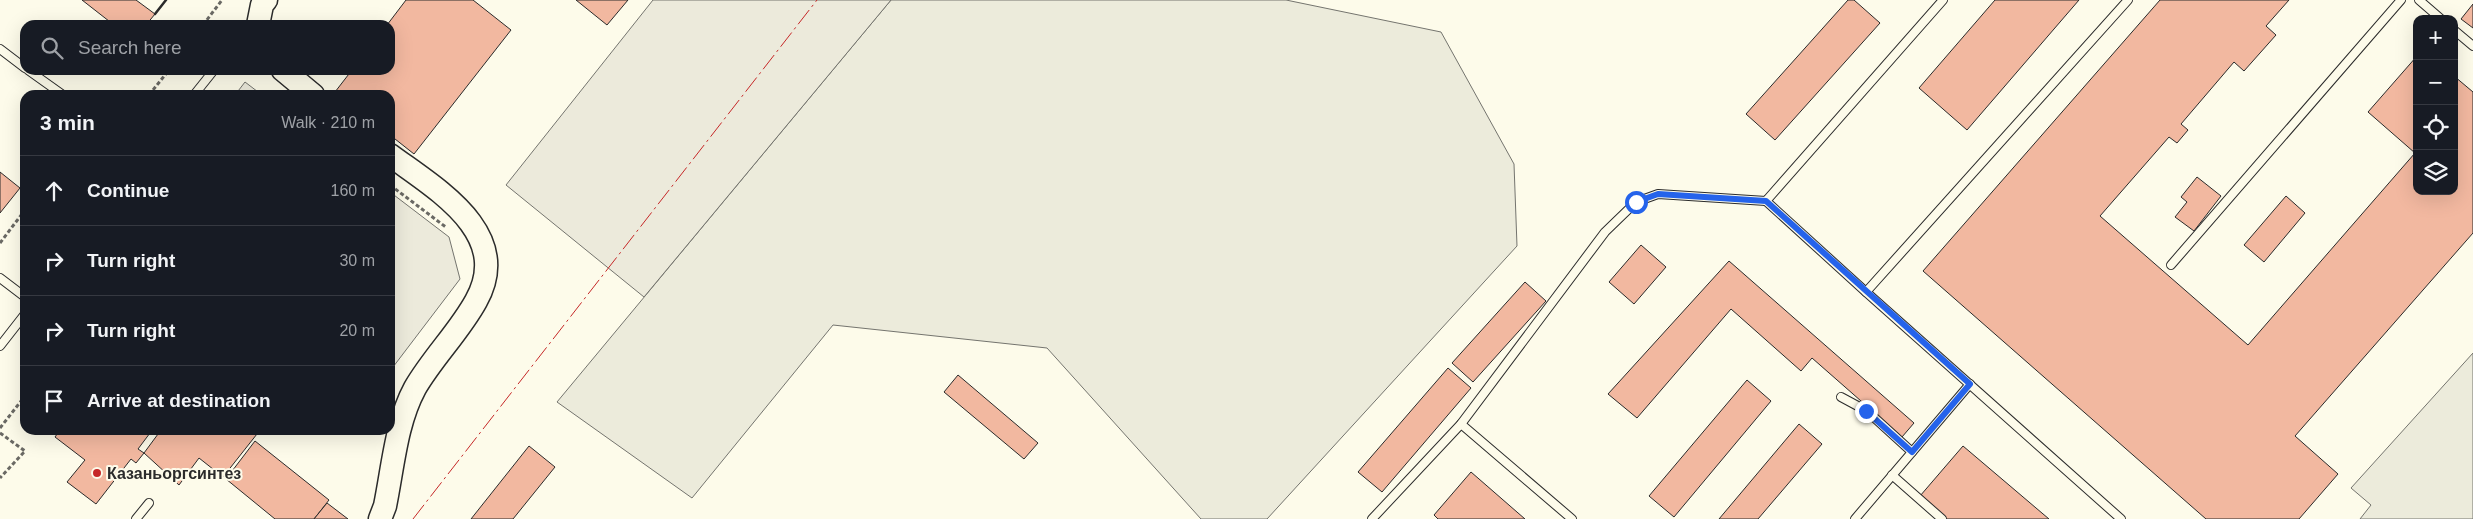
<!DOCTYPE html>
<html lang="en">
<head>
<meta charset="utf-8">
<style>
  body { margin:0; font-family:Helvetica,sans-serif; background:#242831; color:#f1f3f6 }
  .controls { position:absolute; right:15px; top:15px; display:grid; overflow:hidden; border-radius:10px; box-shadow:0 5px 20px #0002 }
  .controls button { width:45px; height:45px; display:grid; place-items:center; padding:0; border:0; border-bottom:1px solid #363941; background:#171b24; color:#f1f3f6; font:25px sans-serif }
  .stop { position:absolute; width:15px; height:15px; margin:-11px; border:4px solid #2563eb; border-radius:50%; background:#fff }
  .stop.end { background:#2563eb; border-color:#fff; box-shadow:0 1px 5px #0008 }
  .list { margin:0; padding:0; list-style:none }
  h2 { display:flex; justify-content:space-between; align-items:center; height:65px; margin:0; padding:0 20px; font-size:21px }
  h2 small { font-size:16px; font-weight:400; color:#9ea1a6 }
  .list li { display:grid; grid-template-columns:32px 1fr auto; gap:15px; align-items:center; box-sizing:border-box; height:70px; padding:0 20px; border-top:1px solid #363941 }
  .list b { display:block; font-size:19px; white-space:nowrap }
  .list em { font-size:16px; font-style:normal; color:#9ea1a6 }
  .icon { flex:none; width:28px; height:28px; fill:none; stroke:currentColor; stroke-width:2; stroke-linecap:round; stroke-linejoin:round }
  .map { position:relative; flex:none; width:2473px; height:519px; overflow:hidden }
  .search { position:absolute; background:#171b24; box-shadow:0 5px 20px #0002; left:20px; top:20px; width:375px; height:55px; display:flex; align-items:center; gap:12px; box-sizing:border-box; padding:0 18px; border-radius:15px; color:#9ea1a6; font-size:19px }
  .panel { position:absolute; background:#171b24; box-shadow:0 5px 20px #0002; left:20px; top:90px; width:375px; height:345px; border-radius:15px }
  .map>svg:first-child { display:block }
</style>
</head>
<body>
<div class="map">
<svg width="2473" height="519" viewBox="0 0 2473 519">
  <rect width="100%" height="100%" fill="#fdfbea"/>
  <g fill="#ecebdb" stroke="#74746e">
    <polygon points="891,0 1286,0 1441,32 1514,164 1517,246 1267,519 1201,519 1047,348 833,325 692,498 557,402"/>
    <polygon points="2473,353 2473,519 2360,519 2371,505 2351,488"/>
  </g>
  <g fill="#eceadb" stroke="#74746e">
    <polygon points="653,0 891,0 644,297 506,185"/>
    <polygon points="245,82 262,95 235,95"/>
    <polygon points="390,192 449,237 460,279 390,371"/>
  </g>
  <g fill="#f2b8a0" stroke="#2b2b2b">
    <polygon points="82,0 136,0 155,14 146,25 114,25"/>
    <polygon points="406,0 473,0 511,30 414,154 390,135 390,95 339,95 335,92 352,70 390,70 390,25 387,25"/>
    <polygon points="576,0 628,0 607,25"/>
    <polygon points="1848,0 1854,0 1880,23 1775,140 1746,114"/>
    <polygon points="1995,0 2079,0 1967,130 1919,88"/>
    <polygon points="2160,0 2289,0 2266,26 2276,35 2244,71 2234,62 2181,124 2188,130 2177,143 2169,137 2100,216 2248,345 2415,153 2368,112 2417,56 2417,191 2454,191 2454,76 2473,92 2473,233 2295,436 2338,474 2299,519 2206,519 1923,271"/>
    <polygon points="2473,4 2473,28 2461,19"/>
    <polygon points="0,172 20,188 0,213"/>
    <polygon points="2197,177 2221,196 2194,231 2175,217 2187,202 2181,197"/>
    <polygon points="2286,196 2305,213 2264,262 2244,245"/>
    <polygon points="1641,245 1666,267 1634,304 1609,282"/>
    <polygon points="1729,261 1914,423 1902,437 1812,358 1801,371 1731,309 1637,418 1608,394"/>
    <polygon points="1525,282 1546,301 1473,382 1452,363"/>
    <polygon points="1448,368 1471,388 1382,492 1358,472"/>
    <polygon points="958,375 1038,443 1024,459 944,392"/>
    <polygon points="1747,380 1771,401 1674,517 1649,496"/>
    <polygon points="1799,424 1822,444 1758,519 1719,519"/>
    <polygon points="60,430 146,430 150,433 138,449 144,453 136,463 131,459 96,504 67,482 85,460 55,437"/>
    <polygon points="161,430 251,430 257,434 223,477 199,458 179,485 144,453"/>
    <polygon points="255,441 329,500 314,519 275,519 226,479"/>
    <polygon points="529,446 555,467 513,519 471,519"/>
    <polygon points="1963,446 2049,519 1947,519 1920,496"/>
    <polygon points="1471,472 1525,519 1438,519 1434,515"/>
    <polygon points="327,503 348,519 314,519"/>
  </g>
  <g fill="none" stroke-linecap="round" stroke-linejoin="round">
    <defs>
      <g id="service">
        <polyline points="2419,0 2441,19"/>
        <polyline points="2454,30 2473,46"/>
        <polyline points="0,49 25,68"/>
        <polyline points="28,70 63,95"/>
        <polyline points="194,95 214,70"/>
        <polyline points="1766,201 1866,292 2121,519"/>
        <polyline points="2171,265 2401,0"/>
        <polyline points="0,278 25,297"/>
        <polyline points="1866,292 2128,0"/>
        <polyline points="0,346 25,314"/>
        <polyline points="1841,397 1867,411 1912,452"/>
        <polyline points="1461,424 1572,519"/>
        <polyline points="1892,475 1942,519"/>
        <polyline points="136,519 149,503"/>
        <polyline points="1372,519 1461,424 1605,232 1636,202 1658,194 1766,201 1943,0"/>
        <polyline points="1855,519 1970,384"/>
      </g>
      <g id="secondary">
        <polyline points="258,25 262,5 266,0"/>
        <polyline points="283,70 313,95"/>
        <path d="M 380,519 L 385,506 C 393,467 396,423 415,388 C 433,357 459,332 476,301 C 514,233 436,189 390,155"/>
      </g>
    </defs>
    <use href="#service" stroke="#2b2b2b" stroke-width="10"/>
    <use href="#secondary" stroke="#2b2b2b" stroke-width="25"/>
    <g stroke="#6a6964" stroke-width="3" stroke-dasharray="4 2.5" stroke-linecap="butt">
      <polyline points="203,25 222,0"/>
      <polyline points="149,95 169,70"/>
      <polyline points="390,185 447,228"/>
      <polyline points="0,243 25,210"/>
      <polyline points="0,428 25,396"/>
      <polyline points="0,433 25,451 0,478"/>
    </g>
    <use href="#service" stroke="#fdfbea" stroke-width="8"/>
    <use href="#secondary" stroke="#fdfbea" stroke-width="22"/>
    <polyline stroke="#2b2b2b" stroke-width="2.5" points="155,14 166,0"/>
    <polyline stroke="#c62828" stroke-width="1" stroke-dasharray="18 4 2.5 4" stroke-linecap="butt" points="413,519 817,0"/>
  </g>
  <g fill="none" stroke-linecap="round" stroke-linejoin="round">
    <polyline stroke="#2563eb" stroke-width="6" points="1636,202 1658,194 1766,201 1970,384 1912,452 1866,411"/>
  </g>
  <circle fill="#c62828" stroke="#fdfbea" stroke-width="2" cx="97" cy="473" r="5"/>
  <g text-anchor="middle" stroke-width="4" stroke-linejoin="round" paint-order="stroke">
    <g font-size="16" font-weight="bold" fill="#2b2b2b" stroke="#fdfbea" text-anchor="start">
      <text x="107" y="479">Казаньоргсинтез</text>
    </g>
  </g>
</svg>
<div class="controls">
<button>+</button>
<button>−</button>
<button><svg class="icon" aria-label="locate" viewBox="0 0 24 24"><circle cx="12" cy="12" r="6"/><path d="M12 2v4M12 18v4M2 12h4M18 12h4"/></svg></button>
<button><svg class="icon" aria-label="layers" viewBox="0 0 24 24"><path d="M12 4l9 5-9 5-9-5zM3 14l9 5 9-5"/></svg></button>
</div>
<div class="stop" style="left:1636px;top:202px"></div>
<div class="stop end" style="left:1866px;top:411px"></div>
<div class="search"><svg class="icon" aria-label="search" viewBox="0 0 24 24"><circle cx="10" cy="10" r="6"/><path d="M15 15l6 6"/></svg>Search here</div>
<section class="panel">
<h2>3 min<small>Walk · 210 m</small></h2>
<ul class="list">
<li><svg class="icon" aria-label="ahead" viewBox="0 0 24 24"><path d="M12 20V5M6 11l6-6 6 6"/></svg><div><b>Continue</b></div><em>160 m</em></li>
<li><svg class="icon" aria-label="right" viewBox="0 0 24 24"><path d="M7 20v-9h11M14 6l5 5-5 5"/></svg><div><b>Turn right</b></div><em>30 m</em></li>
<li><svg class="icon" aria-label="right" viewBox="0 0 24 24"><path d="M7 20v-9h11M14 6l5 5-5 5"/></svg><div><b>Turn right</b></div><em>20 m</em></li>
<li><svg class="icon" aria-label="arrive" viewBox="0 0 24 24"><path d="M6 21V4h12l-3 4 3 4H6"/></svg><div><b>Arrive at destination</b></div></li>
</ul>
</section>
</div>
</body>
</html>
